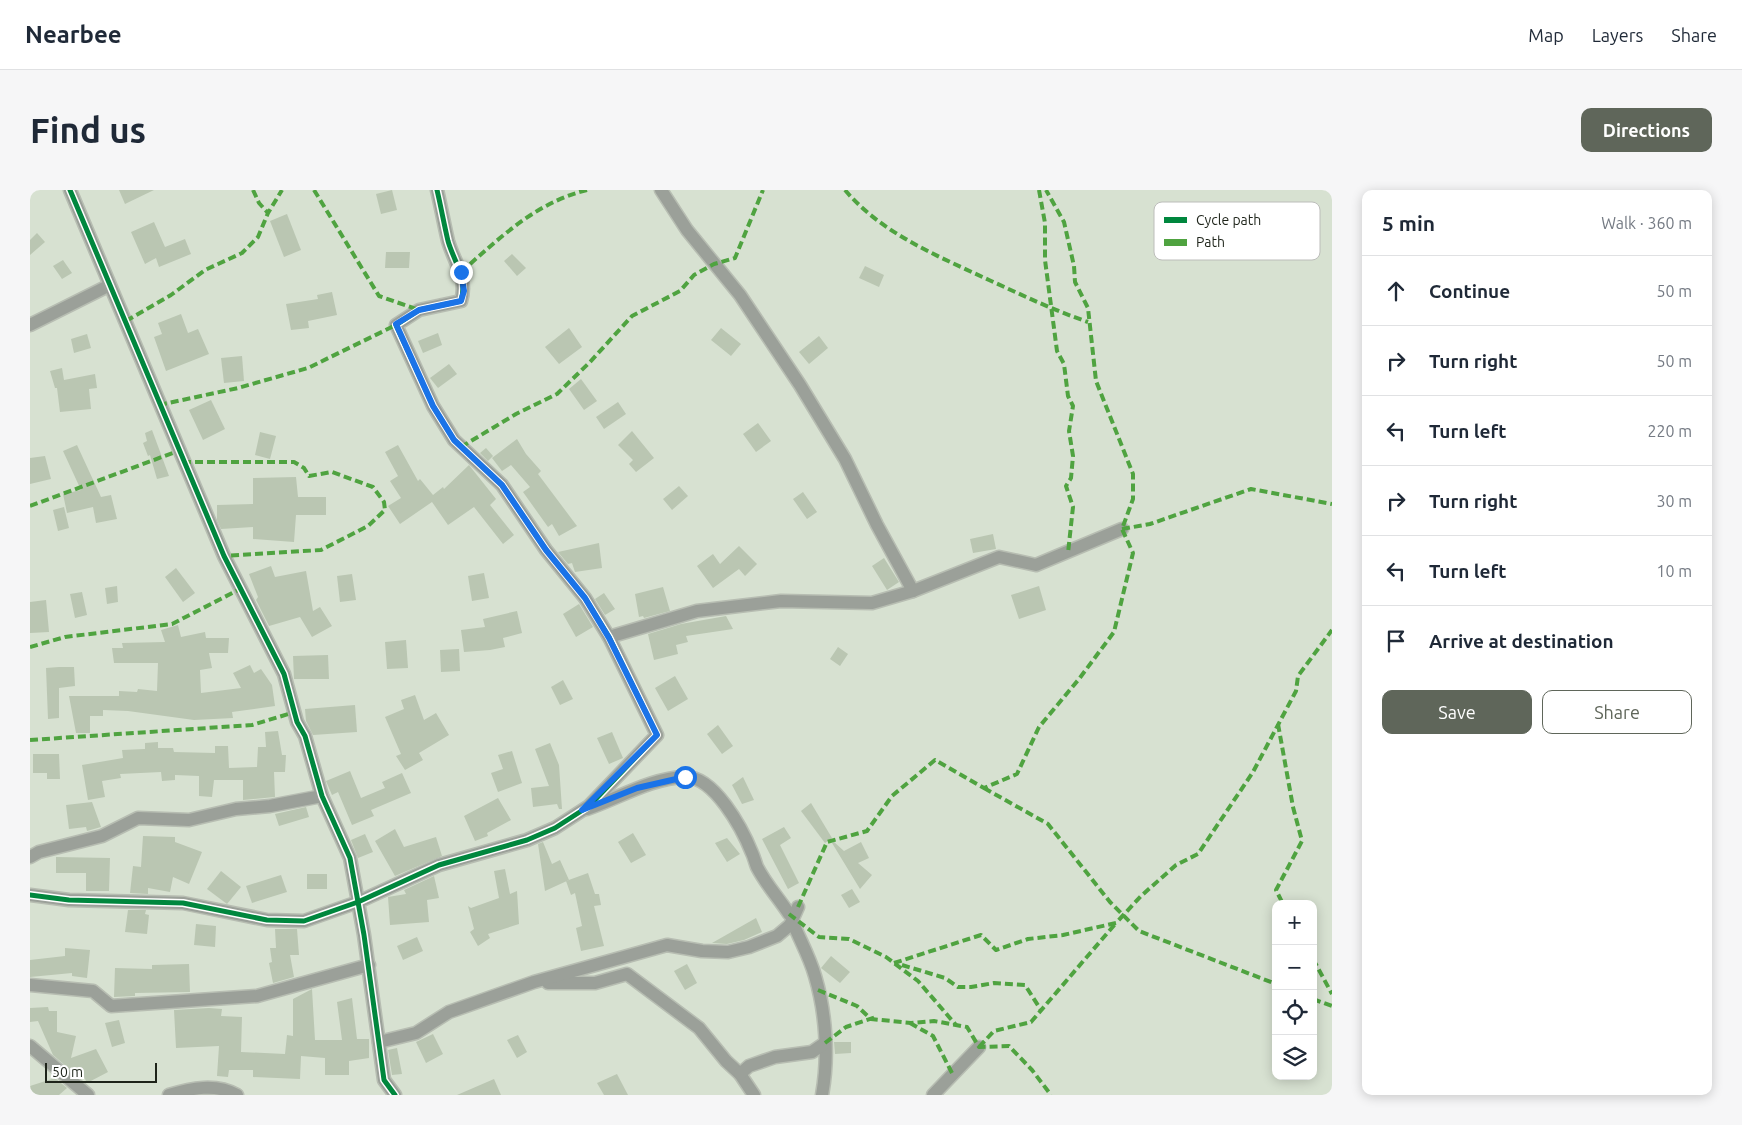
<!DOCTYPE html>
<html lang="en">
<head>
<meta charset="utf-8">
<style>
  body { margin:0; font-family:Ubuntu,sans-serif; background:#f6f6f7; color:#1f2937 }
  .controls { position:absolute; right:15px; bottom:15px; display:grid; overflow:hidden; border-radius:10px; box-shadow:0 2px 12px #0003 }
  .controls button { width:45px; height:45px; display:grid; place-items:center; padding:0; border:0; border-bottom:1px solid #e0e1e3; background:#fff; color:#1f2937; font:25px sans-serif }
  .scale { position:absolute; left:15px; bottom:12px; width:112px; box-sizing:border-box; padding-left:5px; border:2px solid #1e241a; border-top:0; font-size:14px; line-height:18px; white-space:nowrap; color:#1e241a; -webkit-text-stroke:4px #fff; paint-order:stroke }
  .stop { position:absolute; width:15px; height:15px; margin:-11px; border:4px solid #1a73e8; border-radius:50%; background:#fff }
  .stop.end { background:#1a73e8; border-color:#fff; box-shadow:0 1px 5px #0008 }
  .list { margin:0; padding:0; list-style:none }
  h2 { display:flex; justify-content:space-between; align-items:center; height:65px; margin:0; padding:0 20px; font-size:21px }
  h2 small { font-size:16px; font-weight:400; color:#747a83 }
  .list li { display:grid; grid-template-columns:32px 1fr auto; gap:15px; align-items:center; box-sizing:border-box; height:70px; padding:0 20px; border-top:1px solid #e0e1e3 }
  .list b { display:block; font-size:19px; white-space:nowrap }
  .list em { font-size:16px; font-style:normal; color:#747a83 }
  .actions { display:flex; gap:10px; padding:15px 20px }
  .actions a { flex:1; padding:11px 0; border:1px solid #5f665a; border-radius:10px; text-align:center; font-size:18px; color:#5f665a }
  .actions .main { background:#5f665a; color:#fff }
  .icon { flex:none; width:28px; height:28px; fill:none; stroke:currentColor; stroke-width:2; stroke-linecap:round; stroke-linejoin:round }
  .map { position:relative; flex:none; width:1302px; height:905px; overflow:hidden; border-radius:10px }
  header { display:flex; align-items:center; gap:30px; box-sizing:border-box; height:70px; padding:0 25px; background:#fff; border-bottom:1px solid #e0e1e3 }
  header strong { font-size:24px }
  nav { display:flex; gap:28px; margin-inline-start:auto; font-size:18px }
  .intro { display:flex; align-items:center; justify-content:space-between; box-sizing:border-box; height:120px; padding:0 30px }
  h1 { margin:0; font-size:35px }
  .button { padding:12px 22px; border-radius:10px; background:#5f665a; color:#fff; font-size:18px; font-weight:700 }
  main { display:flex; gap:30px; padding:0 30px }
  aside { flex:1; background:#fff; border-radius:10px; box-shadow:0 2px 12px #0003 }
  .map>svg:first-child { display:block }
</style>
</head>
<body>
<header>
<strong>Nearbee</strong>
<nav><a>Map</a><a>Layers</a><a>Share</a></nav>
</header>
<div class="intro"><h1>Find us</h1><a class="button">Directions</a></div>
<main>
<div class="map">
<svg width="1302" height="905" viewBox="0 0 1302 905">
  <rect width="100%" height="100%" fill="#d7e1d1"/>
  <g fill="#bac6b2">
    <polygon points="89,0 124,0 95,14"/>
    <polygon points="362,0 367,20 351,24 346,4"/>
    <polygon points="257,24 271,60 254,67 240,31"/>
    <polygon points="124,32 135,57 155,49 161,64 129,77 126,68 115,74 101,42"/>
    <polygon points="7,43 15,52 0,65 0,50"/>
    <polygon points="356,62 380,62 379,78 355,78"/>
    <polygon points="482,64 496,78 487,86 474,71"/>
    <polygon points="33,70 42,83 32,89 23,76"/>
    <polygon points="835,76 854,85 849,97 829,88"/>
    <polygon points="302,102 307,125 278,131 279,138 261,140 256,114 288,109 287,105"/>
    <polygon points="151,124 158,143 168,139 179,164 136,181 124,147 132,144 128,133"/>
    <polygon points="539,138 552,157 529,174 515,157"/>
    <polygon points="691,138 711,154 701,166 681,150"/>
    <polygon points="408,143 412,155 393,163 388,151"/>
    <polygon points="57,144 61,158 44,163 41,149"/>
    <polygon points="789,146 798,158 779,174 769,162"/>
    <polygon points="212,166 214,191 194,193 191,168"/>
    <polygon points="419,174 427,184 408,198 400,188"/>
    <polygon points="32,178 34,190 65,184 67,198 59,199 61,219 30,222 27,198 25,198 20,181"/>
    <polygon points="551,189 567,211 554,220 539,199"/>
    <polygon points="181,210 195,239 173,250 159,220"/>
    <polygon points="588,212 596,224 574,239 566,227"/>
    <polygon points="728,233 741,251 726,262 713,244"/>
    <polygon points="122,240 139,286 127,289 120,265 118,266 113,253 117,251 115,243"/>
    <polygon points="602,241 624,268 606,282 599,274 603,270 588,255"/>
    <polygon points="230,242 246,246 240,269 225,265"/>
    <polygon points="487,249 496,264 511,281 508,284 547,336 529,346 522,334 518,337 493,302 500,297 481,275 472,281 462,268"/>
    <polygon points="47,255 71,307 81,305 87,329 66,333 63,317 37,323 33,304 51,300 33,261"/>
    <polygon points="368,255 388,291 390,289 403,305 413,297 414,299 439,275 466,309 460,315 484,345 473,354 444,317 418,335 402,312 370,334 358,316 371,308 360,291 368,286 355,262"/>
    <polygon points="456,258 463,266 458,271 450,263"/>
    <polygon points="15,266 21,289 0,294 0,268"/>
    <polygon points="266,287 268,307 296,307 296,325 266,325 264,352 223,349 223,337 191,339 187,330 187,315 223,314 223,288"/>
    <polygon points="649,296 658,306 642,320 633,309"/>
    <polygon points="773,302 787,322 777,329 763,309"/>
    <polygon points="34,317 39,338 28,341 23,320"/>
    <polygon points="963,344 966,359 943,363 940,349"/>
    <polygon points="569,353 572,378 545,382 542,373 538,374 528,362"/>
    <polygon points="709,356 727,374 715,386 709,379 683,398 667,376 683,364 690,374"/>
    <polygon points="854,368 869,392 857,400 842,376"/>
    <polygon points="241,376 245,387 276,381 283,421 290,417 302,436 282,447 270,427 239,436 226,410 228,407 219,384"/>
    <polygon points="146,378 165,403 153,412 135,387"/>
    <polygon points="454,383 459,408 442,411 438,386"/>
    <polygon points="322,384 326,410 310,412 307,386"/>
    <polygon points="87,396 88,412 77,414 75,398"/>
    <polygon points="1009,396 1016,420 989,429 981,405"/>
    <polygon points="633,397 640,421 614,428 613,426 609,427 605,404"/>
    <polygon points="52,402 57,425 45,428 40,404"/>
    <polygon points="574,403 585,419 575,425 565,409"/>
    <polygon points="16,410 19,442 0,443 0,412"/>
    <polygon points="549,414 563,437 546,447 533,424"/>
    <polygon points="487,421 492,443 473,448 475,457 460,460 434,462 431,440 455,437 453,429"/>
    <polygon points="696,426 703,439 656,446 658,452 646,455 648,464 624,470 618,444 651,434"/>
    <polygon points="148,435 151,447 175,442 176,448 199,448 198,463 179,463 182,478 170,480 171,503 211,498 203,483 220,475 224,483 231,479 242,495 245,516 202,522 203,528 164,530 98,521 73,520 73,526 60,526 60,543 46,543 39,506 89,506 89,501 107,502 108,499 127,501 128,473 84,473 82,458 93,458 92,453 135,452 131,440"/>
    <polygon points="376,450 378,478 357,479 355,452"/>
    <polygon points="808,457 818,464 810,476 800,469"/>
    <polygon points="429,459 430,481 411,482 410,460"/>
    <polygon points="298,465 299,489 264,489 263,466"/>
    <polygon points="29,477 44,477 45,496 29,498 29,528 18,529 16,478"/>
    <polygon points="645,486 658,509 638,521 625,498"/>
    <polygon points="533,490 543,509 530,515 521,497"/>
    <polygon points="385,505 394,530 406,523 419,545 389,563 393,570 375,580 366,566 371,564 355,527 374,519 371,510"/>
    <polygon points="325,515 327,542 283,545 276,531 275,519"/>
    <polygon points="688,535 703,556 692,564 677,544"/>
    <polygon points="248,541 252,565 256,565 255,582 244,582 245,607 213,610 213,590 184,590 182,607 169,606 169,586 145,585 145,590 132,591 131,582 90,584 91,588 72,591 75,607 58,610 52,575 93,568 92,560 115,559 115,553 128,552 128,558 143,558 144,562 185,563 185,556 198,556 199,578 227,577 228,557 236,557 235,542"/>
    <polygon points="582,542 593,568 579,574 567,548"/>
    <polygon points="520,553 529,575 532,619 529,619 527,614 503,617 501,598 519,596 505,559"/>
    <polygon points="482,561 492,593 468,602 461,583 473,579 468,565"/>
    <polygon points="3,564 29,564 30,589 17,589 17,583 3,583"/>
    <polygon points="320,581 331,608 355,598 352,592 372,583 381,603 341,620 344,626 322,635 308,602 302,605 296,591"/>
    <polygon points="713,587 724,610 712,614 702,595"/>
    <polygon points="468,608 481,630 457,643 458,646 445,651 434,626"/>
    <polygon points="62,612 71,637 57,641 56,637 39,639 36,615"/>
    <polygon points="781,613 802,648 795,653 771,621"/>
    <polygon points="276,617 279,627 249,636 245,624"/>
    <polygon points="754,637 761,648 750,655 769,693 758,699 732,649"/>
    <polygon points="365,639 374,657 406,647 412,666 365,686 345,651"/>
    <polygon points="603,643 616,665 601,673 588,652"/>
    <polygon points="335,644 343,662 328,668 321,650"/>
    <polygon points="113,646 145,647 145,652 172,662 159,694 143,687 140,702 118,698 118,704 100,703 103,676 111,677"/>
    <polygon points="697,648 710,664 697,672 685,653"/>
    <polygon points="513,652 522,674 530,670 539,690 515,701 508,654"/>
    <polygon points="804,652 814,661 831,652 839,668 828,673 842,685 830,699 802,653"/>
    <polygon points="26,667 80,668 79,701 56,701 56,683 26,683"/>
    <polygon points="475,679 480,704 487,701 489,734 458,744 460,748 448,756 440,742 444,739 438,716 441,718 469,708 464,681"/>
    <polygon points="191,681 211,697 197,714 177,699"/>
    <polygon points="558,683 565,704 569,704 571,715 564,716 574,756 551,761 546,738 552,736 545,703 541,705 536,691"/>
    <rect x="277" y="684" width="20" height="15"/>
    <polygon points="251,685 257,702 222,713 216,696"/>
    <polygon points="404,686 409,708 397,710 399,732 360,735 358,707 376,704 374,700"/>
    <polygon points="822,699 830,712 819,718 811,705"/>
    <polygon points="98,720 116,720 115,724 119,725 117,744 95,742"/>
    <polygon points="726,728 732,742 714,750 697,754 682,753"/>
    <polygon points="166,734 186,736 185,757 164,755"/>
    <polygon points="245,739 267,739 269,765 260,765 264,787 243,793 239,773 242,772 240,758 246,758"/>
    <polygon points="387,747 393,761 373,770 367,756"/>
    <polygon points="35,758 60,760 57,788 42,786 42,783 0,787 0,770 35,766"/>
    <polygon points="801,766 820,782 810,793 791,778"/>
    <polygon points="159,774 160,802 105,803 105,806 84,807 85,778 122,779 122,775"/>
    <polygon points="657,774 667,793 655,800 644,781"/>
    <polygon points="282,799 285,850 312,850 307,812 322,808 327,849 339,849 339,868 319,871 319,885 295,885 295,868 271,866 270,889 223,887 223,880 199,880 198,887 187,886 189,856 146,858 144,820 179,818 192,819 191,826 212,827 211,862 255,864 257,845 263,846 263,809"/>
    <polygon points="18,817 19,821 27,821 27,842 46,846 41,868 66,859 78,882 57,893 53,885 50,888 23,865 8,831 0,832 0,818"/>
    <polygon points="89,830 95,853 82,857 75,833"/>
    <polygon points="403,844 413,864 396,873 386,852"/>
    <polygon points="488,845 497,862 487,868 477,850"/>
    <polygon points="804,852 821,852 821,863 805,864"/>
    <polygon points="367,858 372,884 362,885 358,860"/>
    <polygon points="587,884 598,905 574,905 567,893"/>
    <polygon points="25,888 37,898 29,905 0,905 0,896"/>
    <polygon points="464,889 471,905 427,905"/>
  </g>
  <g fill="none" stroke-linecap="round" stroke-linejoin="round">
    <defs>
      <g id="street">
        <polyline points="40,0 194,366 254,484 267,532 275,546 292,606 320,668 334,745 354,890 365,905"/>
        <polyline points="631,0 657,40 710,105 770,195 815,269 847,335 883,401"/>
        <polyline points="0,135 78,96"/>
        <polyline points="579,447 667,421 751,411 842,413 883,401 969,367 1006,375 1092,339"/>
        <path d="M 557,619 C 589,608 621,588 655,587 C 684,586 712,638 722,663 C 724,667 725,672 727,677 C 737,696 748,707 759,724"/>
        <polyline points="0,667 9,662 72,646 108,628 159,630 206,619 240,616 292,606"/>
        <path d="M 0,705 L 39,710 L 153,713 L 237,730 L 274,731 L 328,712 L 409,675 L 497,650 L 525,638 L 559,616 L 627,545 L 579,447 L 555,408 L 516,360 L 472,295 L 424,250 L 403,216 L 366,135 L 389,120 L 431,111 C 438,88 424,72 418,51 C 414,34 411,17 407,0"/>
        <path d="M 763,733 C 770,750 780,768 785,786 C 796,823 799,867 792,905"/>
        <polyline points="518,793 565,793 597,784 669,838 696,871 710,884 724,905"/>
        <polyline points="0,795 63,801 81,816 227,806 339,775"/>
        <polyline points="349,852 386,843 419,822 504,792 637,755 672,761 698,762 719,757 747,746 760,735 768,717"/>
        <polyline points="0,856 58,905"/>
        <polyline points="710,884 719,876 745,867 782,862 795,853"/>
        <path d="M 139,905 C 161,898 186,893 207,905"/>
        <polyline points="903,905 949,857"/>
      </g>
    </defs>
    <use href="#street" stroke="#b7bdb2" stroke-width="15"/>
    <use href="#street" stroke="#9ba099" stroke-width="12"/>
    <g stroke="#4fa340" stroke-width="4" stroke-dasharray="8 4" stroke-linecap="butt">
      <polyline points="223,0 229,13 238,23"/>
      <polyline points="284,0 349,106 389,120"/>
      <path d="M 815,0 C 852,44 908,66 959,90 C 992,105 1023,120 1058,132"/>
      <polyline points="1009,0 1015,33 1015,70 1027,161 1034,174 1038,206 1043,216 1039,241 1043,266 1041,288 1036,296 1043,317 1038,363"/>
      <path d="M 431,82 C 471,47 505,13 557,0"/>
      <polyline points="96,131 141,105 175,80 212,63 228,47 238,23 252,0"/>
      <polyline points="129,215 208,198 278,178 366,135"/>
      <polyline points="431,257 486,224 527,204 560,172 602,126 650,101 664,85 684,74 705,68 733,0"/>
      <polyline points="153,272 264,272 274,278 279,286 302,282 343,297 354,312 355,320 338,336 291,360 194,366"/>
      <polyline points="0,316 148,261"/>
      <polyline points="1092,339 1120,334 1221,299 1302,314"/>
      <polyline points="0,457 35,447 142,434 210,399"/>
      <polyline points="1248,534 1263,617 1272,651 1246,700 1253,714"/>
      <polyline points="0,550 222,535 265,522"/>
      <polyline points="954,598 1018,634 1080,712 1109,741 1246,794"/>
      <polyline points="768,717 797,652 837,641 862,606 905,570 954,598 987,584 1009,537 1049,489 1084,442 1103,363 1092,339 1103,309 1103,284 1066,191 1058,118 1045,92 1044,76 1034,32 1016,0"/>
      <polyline points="759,724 789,747 819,749 856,767 888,791 926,835"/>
      <polyline points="1283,769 1302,804"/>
      <polyline points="864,773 951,745 966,760 998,749 1033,745 1086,733 1111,706 1146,675 1168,664 1223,582 1266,501 1268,486 1302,440"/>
      <polyline points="872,775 915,788 928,797 941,797 964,793 995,795 1011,820"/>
      <polyline points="788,800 827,816 841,829 881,833 904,831 937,837 949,857 979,856 1002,880 1021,905"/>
      <polyline points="1283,809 1302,816"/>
      <polyline points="880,833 903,846 922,883"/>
      <polyline points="795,853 816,837 846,827"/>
      <polyline points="949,857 964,841 1001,832 1086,733"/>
    </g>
    <defs>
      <g id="cycleway">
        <polyline points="40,0 194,366 254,484 267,532 275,546 292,606 320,668 334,745 354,890 365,905"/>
        <path d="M 0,705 L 39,710 L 153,713 L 237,730 L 274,731 L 328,712 L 409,675 L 497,650 L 525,638 L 559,616 L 627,545 L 579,447 L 555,408 L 516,360 L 472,295 L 424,250 L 403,216 L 366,135 L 389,120 L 431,111 C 438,88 424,72 418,51 C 414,34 411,17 407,0"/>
      </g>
    </defs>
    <use href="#cycleway" stroke="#fff" stroke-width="8"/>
    <use href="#cycleway" stroke="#00873e" stroke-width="5"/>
  </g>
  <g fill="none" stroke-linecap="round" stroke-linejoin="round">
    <polyline stroke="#1a73e8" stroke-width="6" points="431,82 434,101 431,111 389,120 366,134 403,216 424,250 472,295 516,360 555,408 579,448 627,545 552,620 607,598 655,587"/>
  </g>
  <rect x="1124" y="12" width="166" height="58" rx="8" fill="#fff" stroke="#bcbdba" stroke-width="1"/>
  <rect x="1134" y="27" width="23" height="6" fill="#00873e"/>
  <rect x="1134" y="49" width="23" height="7" fill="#4fa340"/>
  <g font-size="14" fill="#1e241a">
    <text x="1166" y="35">Cycle path</text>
    <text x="1166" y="57">Path</text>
  </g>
</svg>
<div class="controls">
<button>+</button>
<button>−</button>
<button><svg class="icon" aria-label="locate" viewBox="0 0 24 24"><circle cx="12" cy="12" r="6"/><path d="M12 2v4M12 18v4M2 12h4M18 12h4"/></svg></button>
<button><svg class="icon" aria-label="layers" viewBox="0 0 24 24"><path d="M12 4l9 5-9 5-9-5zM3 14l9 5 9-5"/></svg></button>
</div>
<div class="scale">50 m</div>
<div class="stop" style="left:655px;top:587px"></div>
<div class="stop end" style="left:431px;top:82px"></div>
</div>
<aside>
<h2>5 min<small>Walk · 360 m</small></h2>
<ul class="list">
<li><svg class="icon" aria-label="ahead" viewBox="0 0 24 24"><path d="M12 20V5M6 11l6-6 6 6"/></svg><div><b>Continue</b></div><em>50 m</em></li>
<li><svg class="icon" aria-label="right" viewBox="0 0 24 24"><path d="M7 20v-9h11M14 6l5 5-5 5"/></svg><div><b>Turn right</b></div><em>50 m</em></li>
<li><svg class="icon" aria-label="left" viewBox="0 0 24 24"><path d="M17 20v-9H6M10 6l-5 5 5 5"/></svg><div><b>Turn left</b></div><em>220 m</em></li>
<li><svg class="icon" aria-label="right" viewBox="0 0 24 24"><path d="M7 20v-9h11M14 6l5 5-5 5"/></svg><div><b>Turn right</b></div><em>30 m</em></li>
<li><svg class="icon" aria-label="left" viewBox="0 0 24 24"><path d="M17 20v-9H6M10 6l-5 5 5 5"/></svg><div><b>Turn left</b></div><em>10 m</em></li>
<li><svg class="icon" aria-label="arrive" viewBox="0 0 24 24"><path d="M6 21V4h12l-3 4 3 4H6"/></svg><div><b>Arrive at destination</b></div></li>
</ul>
<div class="actions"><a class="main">Save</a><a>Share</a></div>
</aside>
</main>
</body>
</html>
